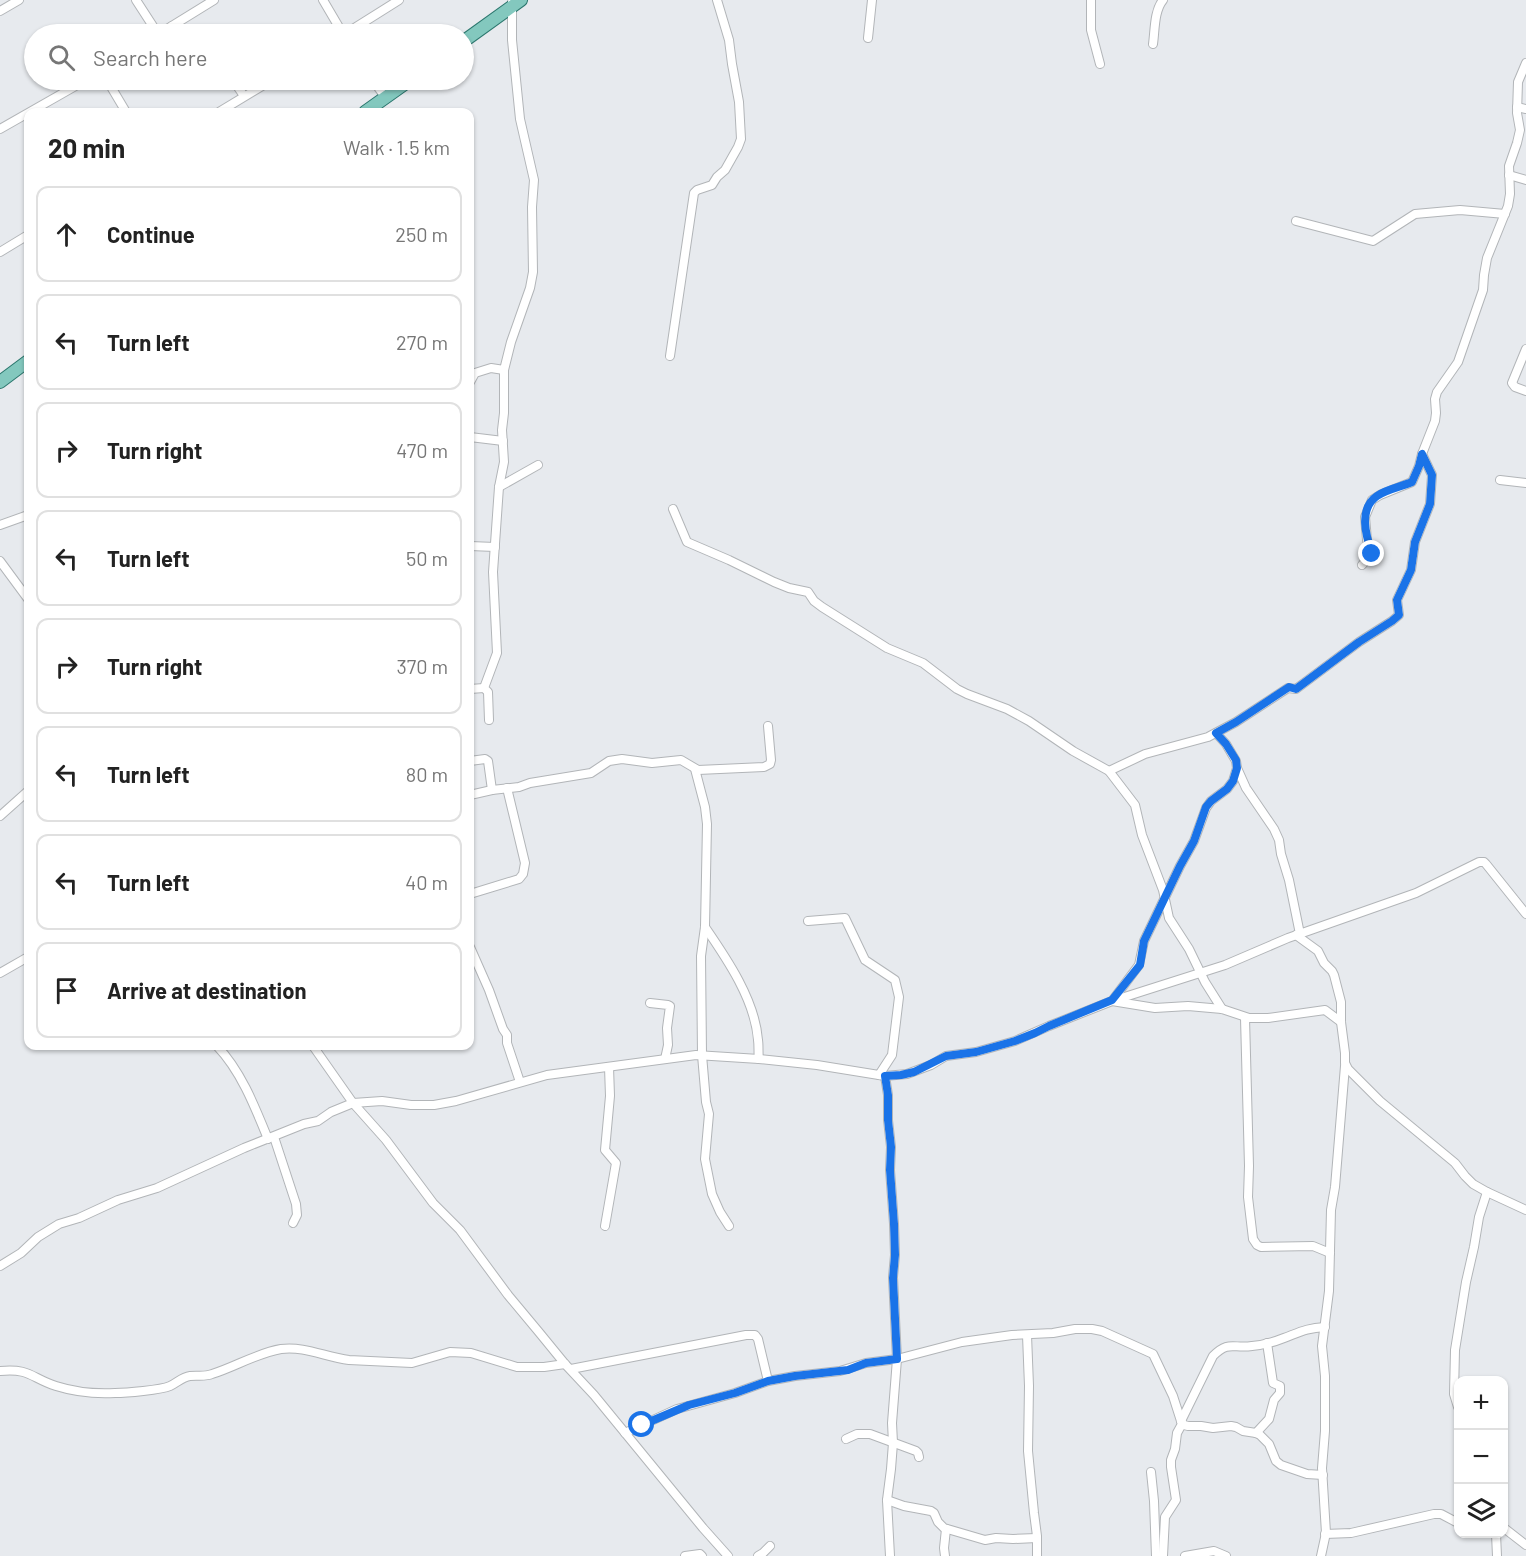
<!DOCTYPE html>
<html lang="en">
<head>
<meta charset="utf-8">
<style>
  body { margin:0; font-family:Barlow,sans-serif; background:#f6f6f6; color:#222 }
  .controls { position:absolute; right:18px; bottom:18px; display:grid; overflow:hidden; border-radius:12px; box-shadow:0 2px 4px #0004 }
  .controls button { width:54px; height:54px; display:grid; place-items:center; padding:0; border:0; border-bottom:2px solid #e0e0e0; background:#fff; color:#222; font:30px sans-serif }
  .stop { position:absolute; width:18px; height:18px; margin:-14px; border:4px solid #1a73e8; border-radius:50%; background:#fff }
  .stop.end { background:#1a73e8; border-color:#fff; box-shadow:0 2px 6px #0008 }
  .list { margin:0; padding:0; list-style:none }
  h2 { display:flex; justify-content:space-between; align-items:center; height:78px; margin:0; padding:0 24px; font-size:26px }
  h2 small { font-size:20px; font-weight:400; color:#767676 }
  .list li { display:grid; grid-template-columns:39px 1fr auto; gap:18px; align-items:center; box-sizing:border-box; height:96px; margin:0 12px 12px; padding:0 12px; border:2px solid #e0e0e0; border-radius:12px }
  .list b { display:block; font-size:22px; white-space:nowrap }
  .list em { font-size:20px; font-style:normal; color:#767676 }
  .icon { flex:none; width:33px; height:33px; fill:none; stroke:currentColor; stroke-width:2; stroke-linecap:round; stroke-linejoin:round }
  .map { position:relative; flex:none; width:1526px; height:1556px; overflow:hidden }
  .search { position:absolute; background:#fff; box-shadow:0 2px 4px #0004; left:24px; top:24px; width:450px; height:66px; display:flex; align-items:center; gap:15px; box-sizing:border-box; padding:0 21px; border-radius:33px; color:#767676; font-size:22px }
  .panel { position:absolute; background:#fff; box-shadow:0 2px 4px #0004; left:24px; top:108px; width:450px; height:942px; border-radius:12px }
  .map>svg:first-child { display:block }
</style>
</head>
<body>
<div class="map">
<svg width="1526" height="1556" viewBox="0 0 1526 1556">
  <rect width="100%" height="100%" fill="#e7eaee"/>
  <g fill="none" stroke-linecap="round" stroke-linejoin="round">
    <defs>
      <g id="minor">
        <polyline points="136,0 158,34"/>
        <polyline points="323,0 343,34"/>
        <polyline points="1091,0 1091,30 1100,64"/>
        <polyline points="0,11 19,0"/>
        <polyline points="172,26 190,31 197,34"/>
        <polyline points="159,34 214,0"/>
        <polyline points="345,34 399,0"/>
        <polyline points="868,38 872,0"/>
        <path d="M 1153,44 C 1155,30 1154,11 1163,0"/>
        <polyline points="107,80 126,112"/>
        <polyline points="233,80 244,96"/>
        <polyline points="373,80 385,97"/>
        <polyline points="1517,107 1526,109"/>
        <polyline points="219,112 272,80"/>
        <polyline points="0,129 86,80"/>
        <polyline points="1509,175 1526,180"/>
        <polyline points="1296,221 1373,241 1415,214 1460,210 1505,214"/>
        <polyline points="0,252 28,235"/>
        <polyline points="1526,349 1512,383 1515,387 1526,391"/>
        <polyline points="670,356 694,193 697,190 712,185 717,177 725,170 738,147 741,139 739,102 732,64 729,40 717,0"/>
        <polyline points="470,382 475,373 491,368 504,370"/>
        <polyline points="470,437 503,441"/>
        <polyline points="1500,480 1526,483"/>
        <polyline points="499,487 538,465"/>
        <polyline points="673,509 687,542 729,560 774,582 789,588 808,592 814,601 822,607 887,648 923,663 957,689 967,694 1007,709 1029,721 1073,751 1109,771 1135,805 1142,835 1163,890 1169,918 1189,949 1205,982 1222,1009"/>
        <polyline points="0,525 28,515"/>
        <polyline points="470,546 495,547"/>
        <polyline points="0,561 28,599"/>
        <polyline points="1362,565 1372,554 1367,540 1365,517 1372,500 1380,495 1412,482 1419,466 1422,454"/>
        <polyline points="470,689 484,688"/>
        <polyline points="489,720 488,692 484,688 497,653 493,572 499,487 504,462 502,430 504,413 504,370 511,342 530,288 533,272 532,207 534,180 520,119 512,40 512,2"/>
        <polyline points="1216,733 1226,744 1236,761 1237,768 1233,781 1227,789 1211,801 1206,808 1194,841 1180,866 1144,941 1139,965 1112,1001 1155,1008 1188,1006 1222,1009 1249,1018 1268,1018 1325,1010 1341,1022"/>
        <polyline points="470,761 485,759 488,761 492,790"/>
        <polyline points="1237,768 1246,788 1274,829 1279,840 1281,854 1289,880 1300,934"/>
        <polyline points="695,769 705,807 707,824 705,927 701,956 702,1055 706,1102 709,1114 705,1159 712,1194 720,1212 729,1226"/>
        <polyline points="1109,771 1145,754 1208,737 1236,722 1288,688 1296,689 1359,642 1392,621 1399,615 1397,600 1411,570 1415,542 1430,504 1432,475 1422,454 1435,421 1436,413 1435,399 1437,392 1458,362 1483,290 1484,275 1487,258 1508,206 1510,194 1509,166 1517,143 1520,130 1517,113 1518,82 1526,63"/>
        <polyline points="470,795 492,790 519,787 530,783 591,773 609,761 622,759 652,763 681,760 698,770 764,767 770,764 771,760 768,726"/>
        <polyline points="0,816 28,791"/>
        <polyline points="470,894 519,879 523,874 525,863 507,788"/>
        <polyline points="808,921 845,918 865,960 895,980 899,997 892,1055 879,1075"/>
        <path d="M 705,927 C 727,959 755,1000 758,1040 C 759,1046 758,1053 759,1059"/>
        <polyline points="1296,935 1318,951 1324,963 1332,971 1334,975 1341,1002 1341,1022 1345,1053 1345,1063 1348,1069 1380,1101 1455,1163 1465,1176 1473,1184 1487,1192 1526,1210"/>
        <polyline points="470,947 489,990 503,1029 507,1035 507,1043 520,1082"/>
        <polyline points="0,973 28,957"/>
        <polyline points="650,1003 668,1005 670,1006 667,1028 668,1045 665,1059"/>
        <polyline points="1245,1018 1249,1166 1248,1197 1253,1239 1257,1245 1261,1247 1313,1246 1330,1253"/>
        <path d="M 217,1046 C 241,1071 255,1107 268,1139"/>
        <polyline points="313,1046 353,1103 386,1140 433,1203 460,1230 508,1295 538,1331 565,1364 594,1395 703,1528 728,1556"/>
        <polyline points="885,1076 888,1095 888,1120 891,1147 890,1170 894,1224 895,1255 893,1277 897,1359 892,1423 893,1443 891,1469 887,1500 890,1556"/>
        <polyline points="274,1137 296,1204 297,1215 293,1223"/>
        <polyline points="605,1226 616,1163 605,1150 610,1096 609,1067"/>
        <polyline points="0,1266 21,1253 38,1237 59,1224 79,1218 118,1200 157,1188 244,1148 304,1124 318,1121 331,1112 353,1103 382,1101 411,1105 434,1105 456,1101 547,1075 696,1055 759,1059 817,1065 885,1076 907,1074 931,1065 946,1056 976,1052 1015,1041 1049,1026 1112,1001 1225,965 1288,938 1416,893 1479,862 1484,862 1486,864 1526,914"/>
        <polyline points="1027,1335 1029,1386 1028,1451 1034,1513 1037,1536 1037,1556"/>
        <polyline points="571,1369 746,1335 755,1335 758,1339 768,1381"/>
        <path d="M 0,1371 C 30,1368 31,1378 56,1386 C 75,1392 96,1394 115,1393 C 126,1393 161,1390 170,1386 C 177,1383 182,1377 190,1376 C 197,1375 205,1377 212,1374 C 235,1367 257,1353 281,1349 C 305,1346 325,1357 349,1360 L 412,1363 L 450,1352 L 471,1353 L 517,1367 L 544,1367 L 565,1364"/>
        <polyline points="1458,1407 1454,1394 1455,1350 1466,1282 1474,1247 1479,1217 1487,1192"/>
        <path d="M 1181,1421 L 1213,1356 C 1229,1340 1233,1349 1252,1346 C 1263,1345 1274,1342 1284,1338 C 1300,1332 1307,1328 1325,1327"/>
        <polyline points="625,1433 677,1409 735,1393 768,1381 795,1376 840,1371 866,1363 897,1359 962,1342 1012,1335 1053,1333 1075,1329 1092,1329 1102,1331 1153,1354 1173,1396 1181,1421 1184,1425 1188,1426 1201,1426 1213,1428 1231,1426 1236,1427 1243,1431 1256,1433 1260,1435 1269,1444 1276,1461 1281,1465 1307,1474 1323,1475"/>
        <polyline points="1256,1433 1269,1419 1274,1400 1280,1393 1280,1386 1273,1383 1267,1343"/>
        <polyline points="846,1439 857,1434 870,1434 916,1451 918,1453 919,1457"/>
        <polyline points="1151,1472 1154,1501 1156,1556"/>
        <polyline points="887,1500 904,1506 931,1511 934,1513 938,1522 944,1528 985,1540 996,1538 1013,1539 1037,1538"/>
        <polyline points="1504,1528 1526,1545"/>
        <polyline points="1325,1534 1351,1533 1434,1514 1441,1514 1458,1523"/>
        <polyline points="1496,1534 1497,1556"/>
        <polyline points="685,1556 700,1554 702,1556"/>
        <polyline points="758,1556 763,1553 770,1546"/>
        <polyline points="945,1556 944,1548 946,1529"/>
        <polyline points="1163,1556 1165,1517 1176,1500 1171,1467 1171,1460 1175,1449 1177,1433 1182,1424"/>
        <polyline points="1185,1556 1214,1551 1226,1556"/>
        <polyline points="1321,1556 1326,1533 1322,1468 1325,1431 1325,1376 1322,1346 1329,1291 1331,1210 1335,1187 1345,1066"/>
      </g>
      <g id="primary">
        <polyline points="464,41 521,0"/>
        <polyline points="365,112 410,80"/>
        <polyline points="0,382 28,361"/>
      </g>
    </defs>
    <use href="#minor" stroke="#b2b5b8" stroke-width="10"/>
    <use href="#primary" stroke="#2c776e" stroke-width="14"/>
    <use href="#minor" stroke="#fff" stroke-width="8"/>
    <use href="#primary" stroke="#83c8be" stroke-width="12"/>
  </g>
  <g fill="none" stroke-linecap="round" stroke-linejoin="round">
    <path stroke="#1a73e8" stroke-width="8" d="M 642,1425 L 689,1405 L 735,1393 L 768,1381 L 795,1376 L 848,1370 L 866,1363 L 897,1359 L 893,1278 L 895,1255 L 894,1224 L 890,1170 L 891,1147 L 888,1120 L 888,1095 L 885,1076 L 901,1075 L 914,1072 L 946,1056 L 976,1052 L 1015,1041 L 1035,1033 L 1049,1026 L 1112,1000 L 1140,965 L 1144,941 L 1180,866 L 1194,841 L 1206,807 L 1211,801 L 1227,789 L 1233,781 L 1237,768 L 1236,760 L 1226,744 L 1216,733 L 1236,722 L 1289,687 L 1296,689 L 1359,642 L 1392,621 L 1399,615 L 1397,600 L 1411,570 L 1415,542 L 1430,504 L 1432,475 L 1422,454 L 1419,466 L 1412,482 C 1401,487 1387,489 1377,496 C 1358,509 1366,536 1372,554"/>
  </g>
</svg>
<div class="controls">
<button>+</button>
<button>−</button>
<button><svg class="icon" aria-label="layers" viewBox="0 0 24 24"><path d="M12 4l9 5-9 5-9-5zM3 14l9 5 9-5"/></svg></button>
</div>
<div class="stop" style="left:642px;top:1425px"></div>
<div class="stop end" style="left:1372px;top:554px"></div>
<div class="search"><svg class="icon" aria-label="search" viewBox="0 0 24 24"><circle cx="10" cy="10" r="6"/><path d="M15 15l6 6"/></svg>Search here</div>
<section class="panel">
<h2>20 min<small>Walk · 1.5 km</small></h2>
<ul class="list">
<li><svg class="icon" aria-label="ahead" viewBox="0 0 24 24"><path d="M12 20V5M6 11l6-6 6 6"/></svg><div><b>Continue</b></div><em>250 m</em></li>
<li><svg class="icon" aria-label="left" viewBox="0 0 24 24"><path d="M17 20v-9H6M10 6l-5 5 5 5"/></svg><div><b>Turn left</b></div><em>270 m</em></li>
<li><svg class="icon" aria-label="right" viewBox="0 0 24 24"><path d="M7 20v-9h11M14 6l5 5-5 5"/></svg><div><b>Turn right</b></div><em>470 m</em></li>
<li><svg class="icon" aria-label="left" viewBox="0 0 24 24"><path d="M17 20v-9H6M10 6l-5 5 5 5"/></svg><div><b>Turn left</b></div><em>50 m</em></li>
<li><svg class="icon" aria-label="right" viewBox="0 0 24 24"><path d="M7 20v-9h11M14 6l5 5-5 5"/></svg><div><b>Turn right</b></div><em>370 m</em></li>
<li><svg class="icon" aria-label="left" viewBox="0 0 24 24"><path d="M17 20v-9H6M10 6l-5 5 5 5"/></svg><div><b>Turn left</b></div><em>80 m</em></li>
<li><svg class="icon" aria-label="left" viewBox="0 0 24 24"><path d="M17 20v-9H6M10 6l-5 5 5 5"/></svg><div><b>Turn left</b></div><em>40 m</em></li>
<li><svg class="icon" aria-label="arrive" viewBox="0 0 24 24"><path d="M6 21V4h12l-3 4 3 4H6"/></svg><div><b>Arrive at destination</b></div></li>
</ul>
</section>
</div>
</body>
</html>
